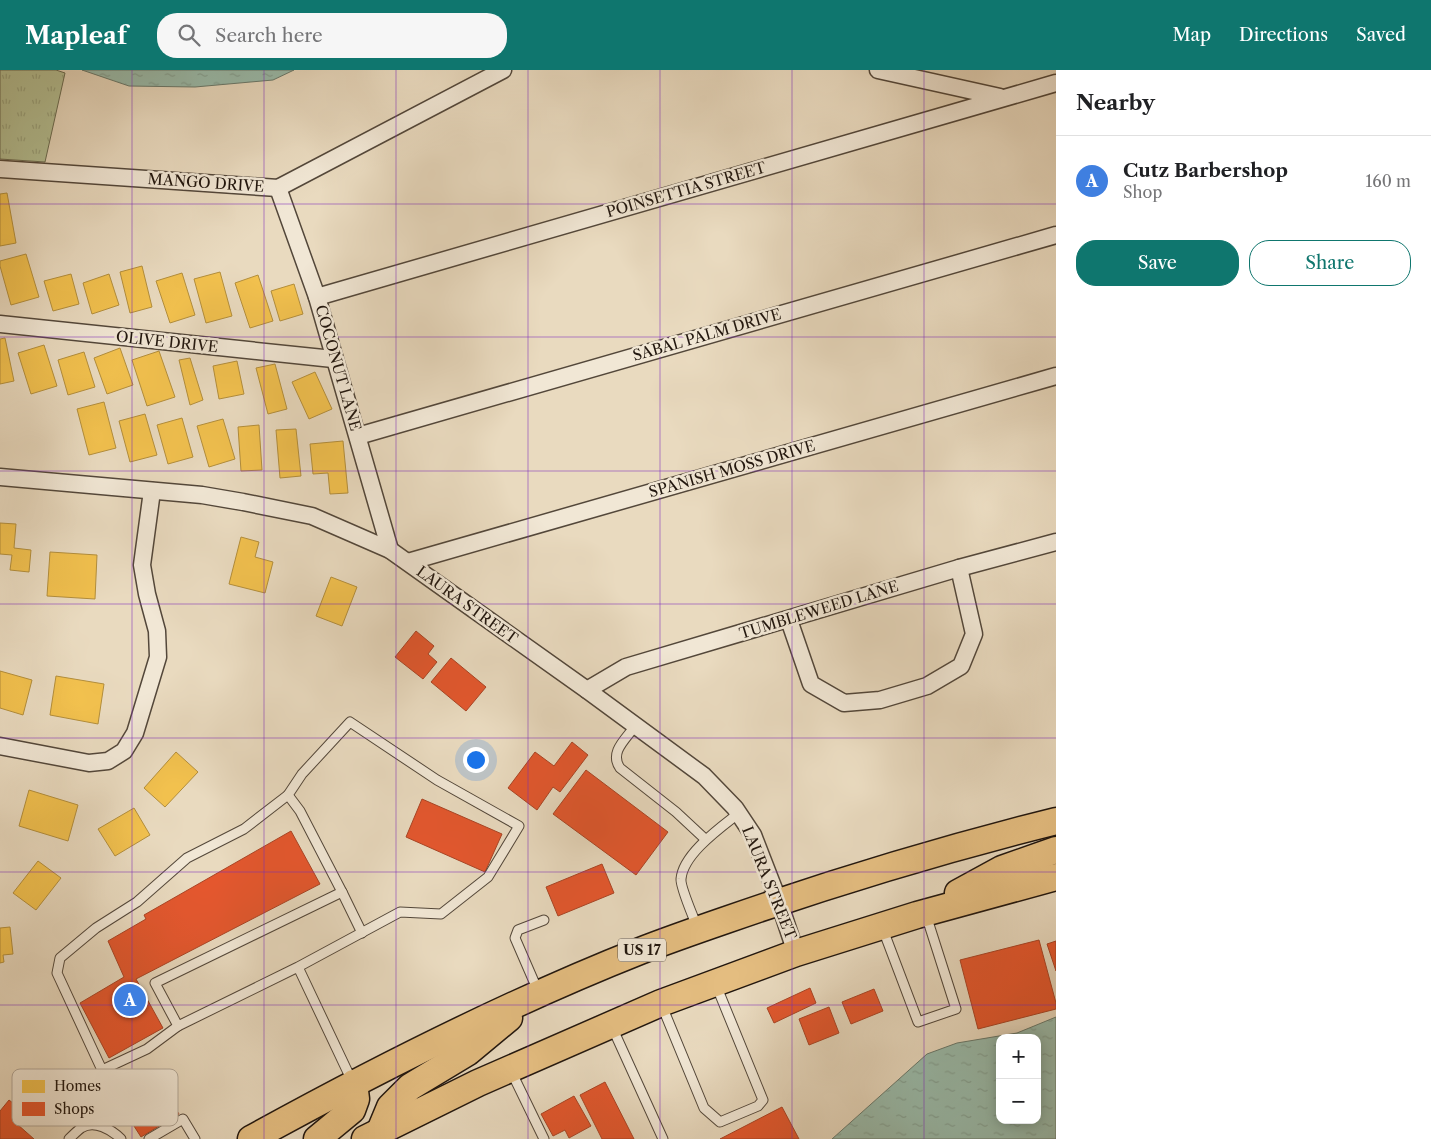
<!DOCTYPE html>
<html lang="en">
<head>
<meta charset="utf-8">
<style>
  body { margin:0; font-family:"Libre Caslon Text",serif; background:#f6f6f6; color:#202124 }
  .controls { position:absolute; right:15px; bottom:15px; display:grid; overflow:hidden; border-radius:10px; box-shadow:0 2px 12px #0003 }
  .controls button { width:45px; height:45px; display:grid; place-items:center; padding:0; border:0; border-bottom:1px solid #e0e0e0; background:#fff; color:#202124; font:25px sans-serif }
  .you { position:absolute; left:475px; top:689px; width:18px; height:18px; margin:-12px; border:4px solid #fff; border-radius:50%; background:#1a73e8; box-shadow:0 0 0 8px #1a73e833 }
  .badge { display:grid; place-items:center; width:32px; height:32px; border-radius:50%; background:#0f766e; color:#fff; font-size:16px; font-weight:700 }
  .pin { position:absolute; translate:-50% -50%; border:2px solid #fff; box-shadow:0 1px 5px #0006 }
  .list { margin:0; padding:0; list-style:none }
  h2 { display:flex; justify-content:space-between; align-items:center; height:65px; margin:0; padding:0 20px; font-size:21px }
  h2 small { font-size:16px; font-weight:400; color:#757577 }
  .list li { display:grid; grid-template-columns:32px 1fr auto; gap:15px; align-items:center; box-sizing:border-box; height:90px; padding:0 20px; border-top:1px solid #e0e0e0 }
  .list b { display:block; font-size:19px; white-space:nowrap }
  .list p { margin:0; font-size:16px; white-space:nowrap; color:#757577 }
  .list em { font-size:16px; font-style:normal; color:#757577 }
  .actions { display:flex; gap:10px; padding:15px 20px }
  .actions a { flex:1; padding:11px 0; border:1px solid #0f766e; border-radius:20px; text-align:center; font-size:18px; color:#0f766e }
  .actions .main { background:#0f766e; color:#fff }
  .icon { flex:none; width:28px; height:28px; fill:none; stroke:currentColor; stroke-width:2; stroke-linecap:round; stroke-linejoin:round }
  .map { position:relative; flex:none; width:1056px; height:1069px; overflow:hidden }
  header { display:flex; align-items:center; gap:30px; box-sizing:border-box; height:70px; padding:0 25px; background:#0f766e; color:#fff }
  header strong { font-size:24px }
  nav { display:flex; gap:28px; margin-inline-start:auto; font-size:18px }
  .search { width:350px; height:45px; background:#f6f6f6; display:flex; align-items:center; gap:12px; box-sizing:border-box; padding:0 18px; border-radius:20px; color:#757577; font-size:19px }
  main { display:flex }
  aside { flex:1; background:#fff }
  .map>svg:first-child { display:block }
</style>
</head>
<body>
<header>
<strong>Mapleaf</strong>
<div class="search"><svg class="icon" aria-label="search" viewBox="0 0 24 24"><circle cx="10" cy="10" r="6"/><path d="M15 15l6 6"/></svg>Search here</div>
<nav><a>Map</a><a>Directions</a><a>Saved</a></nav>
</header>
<main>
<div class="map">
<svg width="1056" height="1069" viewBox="0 0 1056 1069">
  <defs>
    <pattern id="park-tufts" width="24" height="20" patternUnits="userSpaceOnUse" patternTransform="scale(1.25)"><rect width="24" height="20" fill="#b4c094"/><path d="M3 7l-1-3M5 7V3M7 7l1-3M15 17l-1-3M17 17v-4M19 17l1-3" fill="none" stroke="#9aa47e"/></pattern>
    <pattern id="water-ripples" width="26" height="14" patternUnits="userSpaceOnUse" patternTransform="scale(1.25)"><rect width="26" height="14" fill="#99bbab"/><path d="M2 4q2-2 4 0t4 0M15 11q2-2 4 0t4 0" fill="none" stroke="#84a092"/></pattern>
  </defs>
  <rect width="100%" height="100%" fill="#e9dabf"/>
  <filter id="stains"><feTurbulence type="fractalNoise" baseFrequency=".004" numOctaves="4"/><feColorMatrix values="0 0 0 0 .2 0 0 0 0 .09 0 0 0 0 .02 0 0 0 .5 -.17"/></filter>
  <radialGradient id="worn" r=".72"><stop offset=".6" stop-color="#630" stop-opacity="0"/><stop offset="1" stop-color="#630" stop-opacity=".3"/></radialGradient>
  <polygon fill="url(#park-tufts)" stroke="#6a6b51" points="0,0 56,0 65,3 45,92 0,89"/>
  <g fill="url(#water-ripples)" stroke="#69796c" fill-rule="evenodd">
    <polygon points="82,0 294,0 273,10 195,17 129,16"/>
    <path d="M 1056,947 L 1056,1069 L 832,1069 L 927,984 L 957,973 L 1017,963 ZM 1000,968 L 1037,968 L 1037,1050 L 1000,1050 Z"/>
  </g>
  <g fill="#f2c14e" stroke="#b38e3b">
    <polygon points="7,123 16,173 0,176 0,124"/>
    <polygon points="26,184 39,227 11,235 0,196 0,191"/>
    <polygon points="142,196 152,237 130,243 120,202"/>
    <polygon points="220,202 232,246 206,253 194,209"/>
    <polygon points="182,203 195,245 170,253 156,211"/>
    <polygon points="71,204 79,234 53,241 44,211"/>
    <polygon points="109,204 119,235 92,244 83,213"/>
    <polygon points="258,205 273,251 250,258 235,213"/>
    <polygon points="294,214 303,244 280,251 271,221"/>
    <polygon points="5,268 14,311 0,314 0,269"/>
    <polygon points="44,275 57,316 31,324 18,283"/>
    <polygon points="120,278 133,315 107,324 94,288"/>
    <polygon points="159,281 175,327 147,336 132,290"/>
    <polygon points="84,282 95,317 68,325 58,290"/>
    <polygon points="190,288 203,330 190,335 179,290"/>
    <polygon points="237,291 244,324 219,329 213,296"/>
    <polygon points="275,294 287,339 268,344 256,298"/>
    <polygon points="315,302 332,339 309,349 292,312"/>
    <polygon points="104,332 116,378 89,385 77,339"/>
    <polygon points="145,344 157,385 130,392 119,351"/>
    <polygon points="182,348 193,387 168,394 157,355"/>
    <polygon points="223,349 235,389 209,397 197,356"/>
    <polygon points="259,355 262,400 241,401 238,357"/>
    <polygon points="296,359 301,406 280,408 276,360"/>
    <polygon points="343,371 348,423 330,424 328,403 313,404 310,374"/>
    <polygon points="0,453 16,454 14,478 31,480 29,502 10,500 12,485 0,484"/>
    <polygon points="241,467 259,472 255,487 273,492 265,523 229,514"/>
    <polygon points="50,482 97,485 95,529 47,526"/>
    <polygon points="331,507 357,517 342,556 316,546"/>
    <polygon points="0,601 32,610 23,645 0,638"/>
    <polygon points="56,606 104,614 98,654 50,645"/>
    <polygon points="176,682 198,702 165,737 144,718"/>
    <polygon points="29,720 78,735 68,771 19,756"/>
    <polygon points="134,738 150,765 115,786 98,759"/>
    <polygon points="38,791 61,808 36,840 13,823"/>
    <polygon points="10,857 13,884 3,885 4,892 0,893 0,858"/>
  </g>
  <g fill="#e4572e" stroke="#aa4424">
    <polygon points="416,561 434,576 428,584 437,592 423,609 395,587"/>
    <polygon points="451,588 486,617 466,641 431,612"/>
    <polygon points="572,672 588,685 560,722 553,717 537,740 508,718 535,682 554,696"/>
    <polygon points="586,700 668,762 636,805 553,744"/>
    <polygon points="422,729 502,764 485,802 406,767"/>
    <polygon points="291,761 320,814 136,909 163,958 109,988 80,933 124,907 108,871 146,849 144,845"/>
    <polygon points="602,794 614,823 558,846 546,817"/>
    <polygon points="1039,870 1056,933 1056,939 978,959 960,890"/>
    <polygon points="1056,871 1056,901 1047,874"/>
    <polygon points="810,918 816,933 774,953 767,938"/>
    <polygon points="874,919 883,941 851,954 842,932"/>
    <polygon points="829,937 839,963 809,975 799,949"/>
    <polygon points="156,1007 179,1044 141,1067 118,1031"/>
    <polygon points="605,1012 634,1069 602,1069 580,1025"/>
    <polygon points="574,1026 591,1056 569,1068 565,1060 553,1066 541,1044"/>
    <polygon points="9,1030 26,1043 17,1054 34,1069 0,1069 0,1041"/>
    <polygon points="782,1037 799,1069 720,1069"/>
  </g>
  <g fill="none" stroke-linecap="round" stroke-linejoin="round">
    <defs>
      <g id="service">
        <path d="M 635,656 C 626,669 609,682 620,698 L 676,742 L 705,769"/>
        <polyline points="342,822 362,863"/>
        <path d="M 697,857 C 694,848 680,817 681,809 C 683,784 720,758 739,743"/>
        <polyline points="882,857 918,952 956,939 926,845"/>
        <polyline points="298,897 178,956 155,913 342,822 300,741 288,725 302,704 350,652 437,710 519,756 488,807 441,844 400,842 298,897 352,1011"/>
        <polyline points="538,921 515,868 518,860 544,850"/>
        <polyline points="662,936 704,1038 720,1052 758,1036 763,1030 716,915"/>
        <polyline points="178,956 147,979 102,1000 57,903 60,888 96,858 137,832 187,788 244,759 288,725"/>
        <polyline points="612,957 663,1069"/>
        <polyline points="511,1001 544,1069"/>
        <path d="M 69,1069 C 73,1065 77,1061 81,1058 C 94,1049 112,1060 121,1069"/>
        <polyline points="149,1069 183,1049 195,1069"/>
      </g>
      <g id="minor">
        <polyline points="878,0 1000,27"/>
        <polyline points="0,99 278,118 503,0"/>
        <polyline points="278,118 317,227 390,480"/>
        <polyline points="317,227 1056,13"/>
        <polyline points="0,254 333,289"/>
        <polyline points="358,366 1056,165"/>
        <polyline points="0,407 202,425 243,432 312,446 390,480 587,620 704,706 735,738 753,765 779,832 796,883"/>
        <polyline points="408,492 1056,306"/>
        <polyline points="789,550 811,614 844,633 880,630 927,616 961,596 974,564 959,498"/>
        <polyline points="587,620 626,597 959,498 1056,472"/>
        <polyline points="0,676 89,693 108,691 124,681 135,663 158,587 157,561 147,524 142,495 152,421"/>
      </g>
      <g id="primary">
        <polyline points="958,823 1002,799 1056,780"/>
        <polyline points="380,1061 390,1037 410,1017 468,982 509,948"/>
        <path d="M 251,1069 C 378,999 506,934 640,881 C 668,870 697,860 726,850 C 835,812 944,779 1056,751"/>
        <polyline points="317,1069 352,1040 356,1029 354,1013"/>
        <polyline points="365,1069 478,1013 661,933 796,883 917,845 1056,807"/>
      </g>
    </defs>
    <use href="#service" stroke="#53473a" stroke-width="11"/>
    <use href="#minor" stroke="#53473a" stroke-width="19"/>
    <use href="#primary" stroke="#21160e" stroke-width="29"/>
    <use href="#service" stroke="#f1e7d5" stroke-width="9"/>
    <use href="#minor" stroke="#f1e7d5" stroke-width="16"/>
    <use href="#primary" stroke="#e4bd80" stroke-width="26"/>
  </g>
  <path fill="none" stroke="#7b2cbf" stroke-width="1" stroke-opacity="0.55" d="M 132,0 L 132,1069M 264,0 L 264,1069M 396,0 L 396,1069M 528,0 L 528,1069M 660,0 L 660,1069M 792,0 L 792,1069M 924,0 L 924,1069M 0,134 L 1056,134M 0,267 L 1056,267M 0,401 L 1056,401M 0,534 L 1056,534M 0,668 L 1056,668M 0,802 L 1056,802M 0,935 L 1056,935"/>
  <g text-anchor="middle" stroke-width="5" stroke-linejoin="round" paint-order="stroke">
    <rect fill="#f1e7d5" stroke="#5f554a" stroke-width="1" x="618" y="868.5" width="48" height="23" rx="4"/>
    <g font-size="14" font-weight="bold" fill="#21160e">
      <text x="642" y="885">US 17</text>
    </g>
    <g font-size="15" fill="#21160e" stroke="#f1e7d5">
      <text transform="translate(206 113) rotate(4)" y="5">MANGO DRIVE</text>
      <text transform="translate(686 120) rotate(-16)" y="5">POINSETTIA STREET</text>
      <text transform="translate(707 265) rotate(-16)" y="5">SABAL PALM DRIVE</text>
      <text transform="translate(167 272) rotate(6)" y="5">OLIVE DRIVE</text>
      <text transform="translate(338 298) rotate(74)" y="5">COCONUT LANE</text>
      <text transform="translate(732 399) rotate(-16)" y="5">SPANISH MOSS DRIVE</text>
      <text transform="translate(467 535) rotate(36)" y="5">LAURA STREET</text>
      <text transform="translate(819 540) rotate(-17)" y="5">TUMBLEWEED LANE</text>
      <text transform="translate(769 813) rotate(68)" y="5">LAURA STREET</text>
    </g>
  </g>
  <rect x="12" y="999" width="166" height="57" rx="8" fill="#f1e7d5" stroke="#b3a899" stroke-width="1"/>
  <rect x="22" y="1010" width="23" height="13" fill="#f2c14e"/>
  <rect x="22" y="1032" width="23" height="14" fill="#e4572e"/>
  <g font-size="14" fill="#21160e">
    <text x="54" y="1021">Homes</text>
    <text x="54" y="1044">Shops</text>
  </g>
  <rect width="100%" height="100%" filter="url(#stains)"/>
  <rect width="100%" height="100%" fill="url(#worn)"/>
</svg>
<div class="controls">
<button>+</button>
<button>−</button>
</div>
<div class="you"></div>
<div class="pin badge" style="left:130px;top:930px;background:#3f7fe0">A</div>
</div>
<aside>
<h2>Nearby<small></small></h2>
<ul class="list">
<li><span class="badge" style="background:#3f7fe0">A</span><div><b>Cutz Barbershop</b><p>Shop</p></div><em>160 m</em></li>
</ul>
<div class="actions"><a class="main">Save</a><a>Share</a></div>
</aside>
</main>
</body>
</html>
